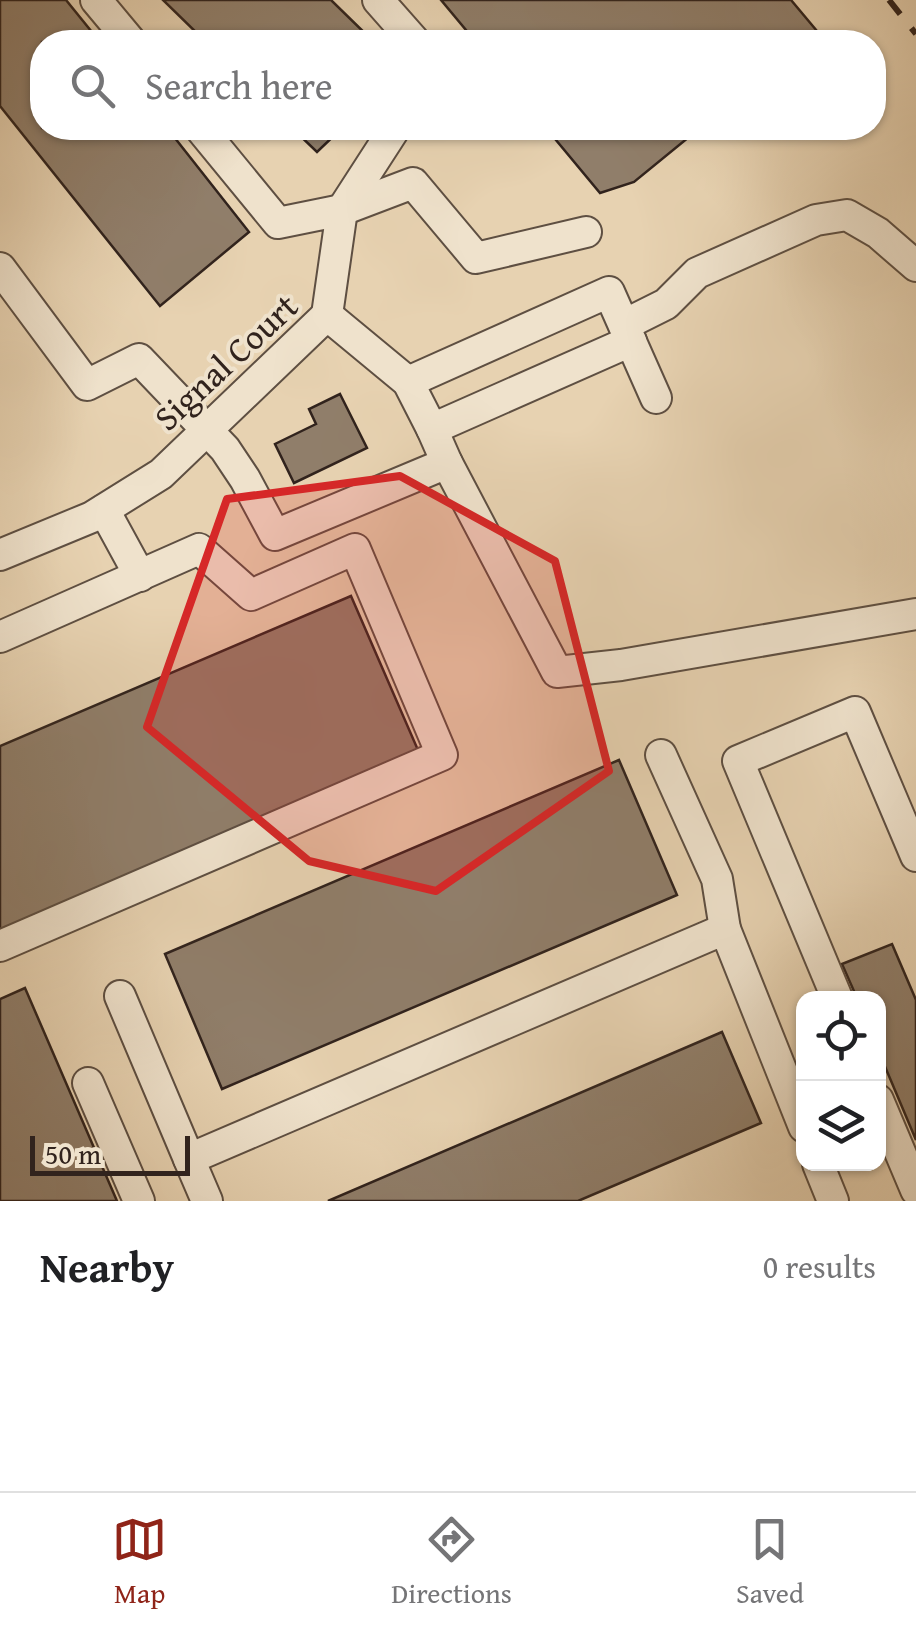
<!DOCTYPE html>
<html lang="en">
<head>
<meta charset="utf-8">
<style>
  body { margin:0; font-family:"Gentium Book Plus",serif; background:#f6f6f6; color:#202124 }
  .controls { position:absolute; right:30px; bottom:30px; display:grid; overflow:hidden; border-radius:20px; box-shadow:0 2px 8px #0004 }
  .controls button { width:90px; height:90px; display:grid; place-items:center; padding:0; border:0; border-bottom:2px solid #e0e0e0; background:#fff; color:#202124; font:50px sans-serif }
  .scale { position:absolute; left:30px; bottom:25px; width:160px; box-sizing:border-box; padding-left:10px; border:5px solid #31231d; border-top:0; font-size:28px; line-height:35px; white-space:nowrap; color:#31231d; -webkit-text-stroke:8px #efe2cc; paint-order:stroke }
  .list { margin:0; padding:0; list-style:none }
  h2 { display:flex; justify-content:space-between; align-items:center; height:130px; margin:0; padding:0 40px; font-size:42px }
  h2 small { font-size:32px; font-weight:400; color:#757577 }
  .icon { flex:none; width:55px; height:55px; fill:none; stroke:currentColor; stroke-width:2; stroke-linecap:round; stroke-linejoin:round }
  .map { position:relative; flex:none; width:916px; height:1201px; overflow:hidden }
  .search { position:absolute; background:#fff; box-shadow:0 2px 8px #0004; left:30px; right:30px; top:30px; height:110px; display:flex; align-items:center; gap:25px; box-sizing:border-box; padding:0 35px; border-radius:40px; color:#757577; font-size:38px }
  .sheet { height:290px; background:#fff }
  nav { display:flex; justify-content:space-around; align-items:center; box-sizing:border-box; height:140px; border-top:2px solid #e0e0e0; background:#fff; font-size:28px; color:#757577 }
  nav a { display:grid; justify-items:center; gap:5px }
  nav .on { color:#8f2418 }
  .map>svg:first-child { display:block }
</style>
</head>
<body>
<div class="map">
<svg width="916" height="1201" viewBox="0 0 916 1201">
  <rect width="100%" height="100%" fill="#e7d2b1"/>
  <filter id="stains"><feTurbulence type="fractalNoise" baseFrequency=".002" numOctaves="4"/><feColorMatrix values="0 0 0 0 .2 0 0 0 0 .09 0 0 0 0 .02 0 0 0 .5 -.17"/></filter>
  <radialGradient id="worn" r=".72"><stop offset=".6" stop-color="#630" stop-opacity="0"/><stop offset="1" stop-color="#630" stop-opacity=".3"/></radialGradient>
  <g fill="#907e6a" stroke="#31231d" stroke-width="2.5">
    <polygon points="0,0 66,0 100,42 42,42 42,128 167,128 249,232 160,306 0,106"/>
    <polygon points="163,0 331,0 374,42 206,42"/>
    <polygon points="441,0 791,0 817,31 804,42 476,42"/>
    <polygon points="292,128 342,128 317,152"/>
    <polygon points="546,128 700,128 634,182 600,193"/>
    <polygon points="340,394 367,448 294,483 275,444 316,424 309,409"/>
    <polygon points="351,596 421,757 0,938 0,746"/>
    <polygon points="619,760 677,895 222,1089 165,954"/>
    <polygon points="892,944 916,1000 916,1140 878,1050 878,998 857,998 842,964"/>
    <polygon points="25,988 117,1201 0,1201 0,999"/>
    <polygon points="722,1032 761,1123 578,1201 328,1201"/>
  </g>
  <g fill="none" stroke-linecap="round" stroke-linejoin="round">
    <defs>
      <g id="minor">
        <polyline points="96,0 131,42"/>
        <polyline points="378,0 415,42"/>
        <polyline points="200,128 278,223 342,210 327,315"/>
        <polyline points="342,210 413,183 476,258 586,232"/>
        <polyline points="342,210 395,128"/>
        <polyline points="0,268 87,385 139,359 225,449 245,479 275,535 447,463"/>
        <polyline points="624,325 666,304 697,273 816,220 847,215 878,233 916,266"/>
        <polyline points="408,382 609,292 656,398"/>
        <polyline points="432,429 447,463 557,672 621,665 916,614"/>
        <polyline points="104,510 140,576"/>
        <polyline points="0,555 92,517 161,474 327,315 408,382 432,429 631,341"/>
        <polyline points="0,637 199,549 251,595 355,549 442,755 0,946"/>
        <polyline points="661,755 717,879 725,929"/>
        <polyline points="120,996 189,1159"/>
        <polyline points="837,998 738,761 855,712 916,856"/>
        <polyline points="88,1083 139,1201"/>
        <polyline points="878,1100 916,1190"/>
        <polyline points="818,1164 833,1201"/>
        <polyline points="207,1201 189,1159 725,929 804,1127"/>
      </g>
    </defs>
    <use href="#minor" stroke="#5e4f42" stroke-width="34"/>
    <use href="#minor" stroke="#efe2cc" stroke-width="30"/>
    <polyline stroke="#31231d" stroke-width="6" stroke-dasharray="18 18" stroke-linecap="butt" points="889,0 916,34"/>
  </g>
  <path fill="#d62828" fill-opacity="0.2" stroke="#d62828" stroke-width="8" stroke-linejoin="round" d="M 400,476 L 555,561 L 609,771 L 436,891 L 309,861 L 147,727 L 227,499 Z"/>
  <g text-anchor="middle" stroke-width="8" stroke-linejoin="round" paint-order="stroke">
    <g font-size="35" fill="#31231d" stroke="#efe2cc">
      <text transform="translate(226 362) rotate(-43)" y="12">Signal Court</text>
    </g>
  </g>
  <rect width="100%" height="100%" filter="url(#stains)"/>
  <rect width="100%" height="100%" fill="url(#worn)"/>
</svg>
<div class="controls">
<button><svg class="icon" aria-label="locate" viewBox="0 0 24 24"><circle cx="12" cy="12" r="6"/><path d="M12 2v4M12 18v4M2 12h4M18 12h4"/></svg></button>
<button><svg class="icon" aria-label="layers" viewBox="0 0 24 24"><path d="M12 4l9 5-9 5-9-5zM3 14l9 5 9-5"/></svg></button>
</div>
<div class="scale">50 m</div>
<div class="search"><svg class="icon" aria-label="search" viewBox="0 0 24 24"><circle cx="10" cy="10" r="6"/><path d="M15 15l6 6"/></svg>Search here</div>
</div>
<section class="sheet">
<h2>Nearby<small>0 results</small></h2>
<ul class="list">
</ul>
</section>
<nav>
<a class="on"><svg class="icon" aria-label="map" viewBox="0 0 24 24"><path d="M3 6l6-2 6 2 6-2v14l-6 2-6-2-6 2zM9 4v14M15 6v14"/></svg>Map</a>
<a><svg class="icon" aria-label="directions" viewBox="0 0 24 24"><path d="M12 3l9 9-9 9-9-9zM9 14v-3h6M13 9l2 2-2 2"/></svg>Directions</a>
<a><svg class="icon" aria-label="saved" viewBox="0 0 24 24"><path d="M7 4h10v16l-5-4-5 4z"/></svg>Saved</a>
</nav>
</body>
</html>
